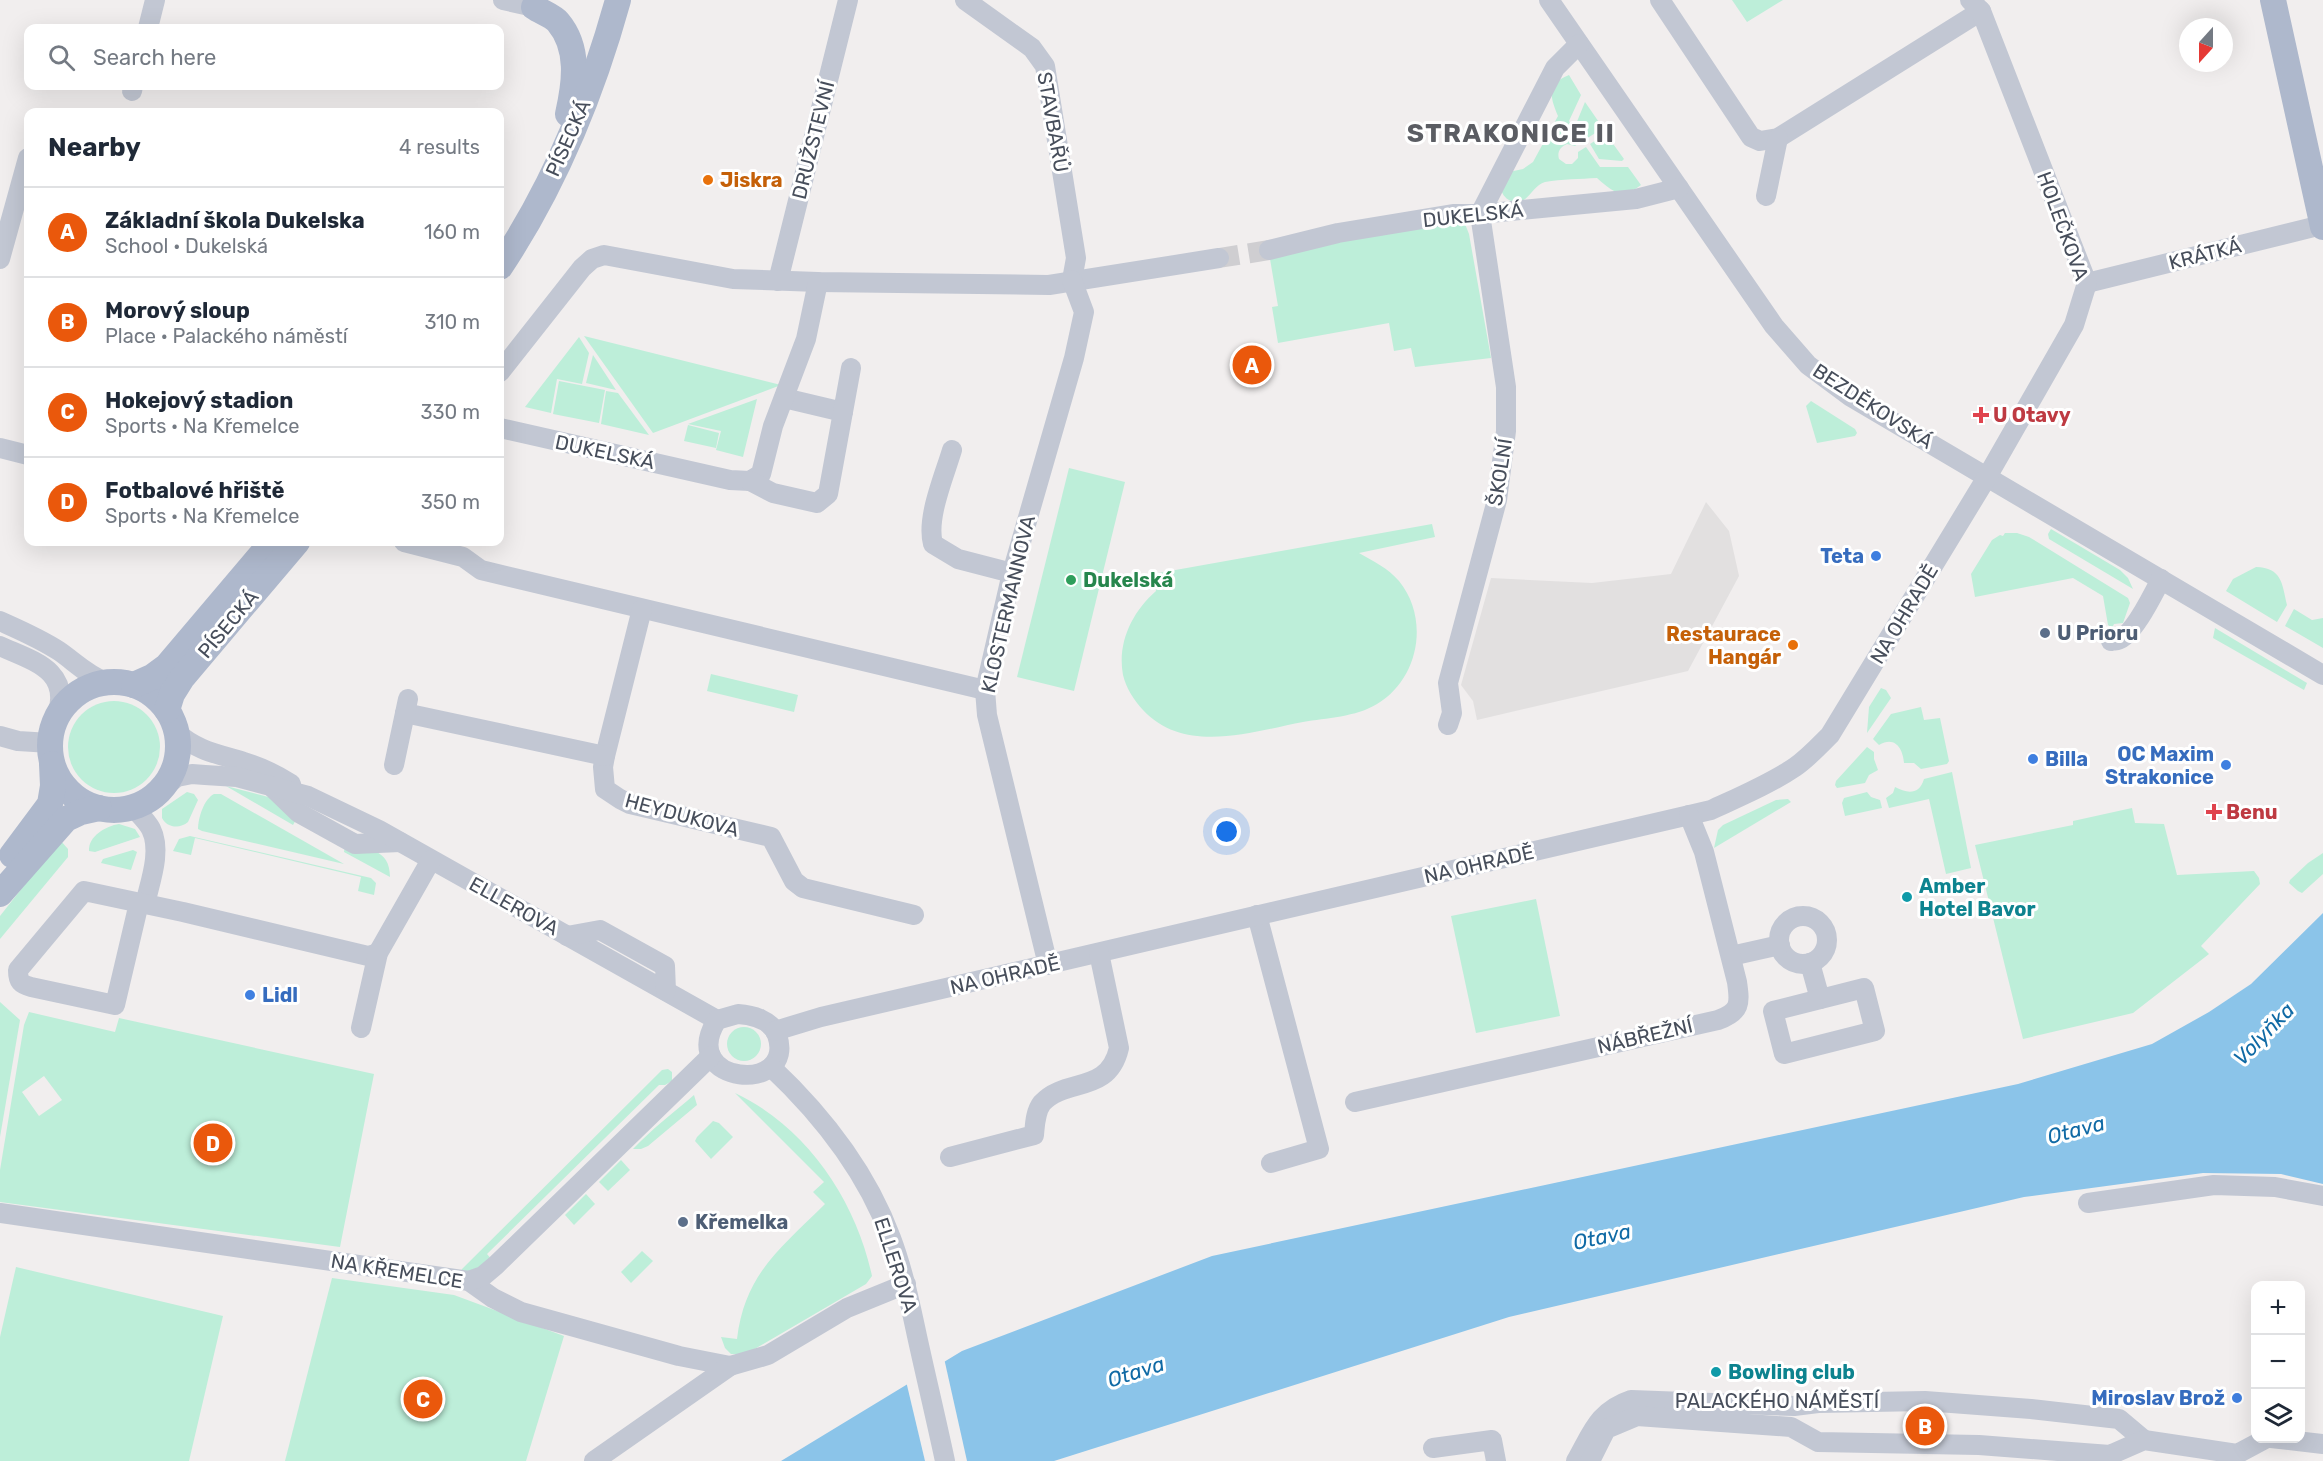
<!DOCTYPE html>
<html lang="en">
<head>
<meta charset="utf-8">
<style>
  body { margin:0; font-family:Rubik,sans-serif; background:#f6f6f7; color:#1f2937 }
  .controls { position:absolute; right:18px; bottom:18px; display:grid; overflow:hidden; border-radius:12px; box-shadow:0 6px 24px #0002 }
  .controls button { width:54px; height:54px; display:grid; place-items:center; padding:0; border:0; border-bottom:2px solid #e0e1e3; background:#fff; color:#1f2937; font:30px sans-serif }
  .compass { position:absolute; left:2179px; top:18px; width:54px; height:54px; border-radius:50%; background:#fff; box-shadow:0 6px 24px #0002; rotate:201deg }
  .you { position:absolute; left:1227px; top:832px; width:21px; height:21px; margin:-15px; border:4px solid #fff; border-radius:50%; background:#1a73e8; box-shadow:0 0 0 9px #1a73e833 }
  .badge { display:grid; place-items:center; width:39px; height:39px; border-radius:50%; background:#ea580c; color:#fff; font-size:20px; font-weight:700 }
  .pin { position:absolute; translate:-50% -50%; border:3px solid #fff; box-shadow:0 2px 6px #0006 }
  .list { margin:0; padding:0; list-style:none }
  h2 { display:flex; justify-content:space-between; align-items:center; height:78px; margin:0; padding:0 24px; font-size:26px }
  h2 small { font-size:20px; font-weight:400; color:#747a83 }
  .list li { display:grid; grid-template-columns:39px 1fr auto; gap:18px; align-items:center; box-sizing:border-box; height:90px; padding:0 24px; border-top:2px solid #e0e1e3 }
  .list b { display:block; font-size:22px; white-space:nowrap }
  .list p { margin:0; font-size:20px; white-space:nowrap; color:#747a83 }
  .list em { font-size:20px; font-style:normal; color:#747a83 }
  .icon { flex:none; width:33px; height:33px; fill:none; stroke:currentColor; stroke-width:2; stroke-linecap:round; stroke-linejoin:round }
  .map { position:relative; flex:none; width:2323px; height:1461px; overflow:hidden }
  .search { position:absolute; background:#fff; box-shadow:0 6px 24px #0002; left:24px; top:24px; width:480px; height:66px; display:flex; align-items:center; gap:15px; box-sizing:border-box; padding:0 21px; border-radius:12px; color:#747a83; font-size:22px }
  .panel { position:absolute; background:#fff; box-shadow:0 6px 24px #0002; left:24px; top:108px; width:480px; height:438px; border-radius:12px }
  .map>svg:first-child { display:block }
</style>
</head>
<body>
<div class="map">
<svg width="2323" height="1461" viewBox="0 0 2323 1461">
  <rect width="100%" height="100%" fill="#f1eeee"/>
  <polygon fill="#e2e0e0" points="1706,502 1729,531 1739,576 1688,671 1477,720 1473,701 1461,685 1491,578 1592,583 1671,574"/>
  <g fill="#bdeed9" fill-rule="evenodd">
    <polygon points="1732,0 1783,0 1747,22"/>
    <path d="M 1569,75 L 1581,95 L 1569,121 L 1582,141 L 1575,146 L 1567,144 C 1560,147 1557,152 1559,159 L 1566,164 L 1572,164 L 1578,158 L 1578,152 L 1586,147 L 1600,167 L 1628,167 L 1641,185 C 1621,200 1613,192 1597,178 C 1580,179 1562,179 1545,182 C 1532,185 1527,208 1511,201 C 1504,198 1502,193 1500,187 L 1509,172 L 1523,169 L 1533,162 L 1558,116 C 1550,97 1546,84 1569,75 Z"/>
    <polygon points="1585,102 1603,128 1586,139 1576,124"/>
    <polygon points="1606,134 1624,159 1622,161 1599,159 1590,144"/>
    <polygon points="1457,219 1465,224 1469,234 1491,358 1415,367 1411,348 1394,351 1389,323 1278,343 1272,307 1278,306 1269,253"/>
    <polygon points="584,336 781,385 653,433"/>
    <polygon points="579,337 589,353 582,384 557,379 551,413 525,407"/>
    <polygon points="593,355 616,390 586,383"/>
    <polygon points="559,381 605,390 599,423 553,414"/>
    <polygon points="606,391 618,393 649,435 601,424"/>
    <polygon points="757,399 743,457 716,450 721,431 688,424"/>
    <polygon points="1811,401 1855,429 1857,433 1855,436 1817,443 1806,406"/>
    <polygon points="688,425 719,433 716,448 684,441"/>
    <polygon points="1069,468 1125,482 1074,691 1017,677"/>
    <path d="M 1432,524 L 1435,537 L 1359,553 C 1373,561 1388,568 1399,581 C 1430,619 1419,679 1377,704 C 1356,717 1326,718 1303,722 C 1251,732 1185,755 1143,710 C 1134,700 1126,688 1123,675 C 1117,643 1132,612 1156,591 L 1153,574 Z"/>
    <polygon points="2051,529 2120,570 2128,578 2133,589 2049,539 2048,534"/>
    <polygon points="2005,533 2017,533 2029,537 2128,598 2130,603 2123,623 2114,624 2112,628 2108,625 2103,596 2073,578 1975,597 1971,574 1992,540 2000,535 2003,536"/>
    <path d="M 2256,567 C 2282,568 2282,583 2287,605 L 2277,622 L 2226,591 L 2233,579 Z"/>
    <polygon points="2294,609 2312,620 2323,618 2323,648 2285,626"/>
    <polygon points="2215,628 2307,683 2304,690 2213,638"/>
    <polygon points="711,674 798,695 794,712 707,691"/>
    <polygon points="1881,688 1886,690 1891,698 1867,733 1869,707"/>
    <circle cx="114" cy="747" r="46"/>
    <path d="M 1921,707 L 1924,720 L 1940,718 L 1949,761 L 1947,764 L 1921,769 L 1914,763 L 1904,763 C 1903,750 1896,735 1879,745 L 1873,739 L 1891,714 Z"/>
    <polygon points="1867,747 1874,752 1874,759 1878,770 1869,775 1865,783 1837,788 1835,785 1836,781"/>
    <path d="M 1952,772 L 1971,868 L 1946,874 L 1929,799 L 1889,808 L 1886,798 L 1893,793 L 1895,787 C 1906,793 1919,796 1924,779 Z"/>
    <polygon points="226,786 276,799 297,818 293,825"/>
    <path d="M 187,792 L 194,794 L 198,800 L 188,822 C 180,829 167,828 162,818 L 162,809 Z"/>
    <polygon points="1867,792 1871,797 1880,800 1882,808 1845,816 1842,803 1844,798"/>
    <path d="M 214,794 L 221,794 L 344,864 L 202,831 L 198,829 C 198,818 204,799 214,794 Z"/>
    <polygon points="1788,799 1791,802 1714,848 1718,830 1723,825 1776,800"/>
    <polygon points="2132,808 2135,823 2164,824 2177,875 2254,871 2259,878 2260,884 2201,946 2209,954 2133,1013 2023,1039 1975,845 2073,825 2073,821"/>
    <path d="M 119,824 L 135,829 L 140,837 L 95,852 L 89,851 C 88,836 106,826 119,824 Z"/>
    <polygon points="190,836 371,878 376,883 374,895 358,891 361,877 195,838 191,855 173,851 179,839"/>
    <polygon points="60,840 68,849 68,857 0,939 0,916"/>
    <path d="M 345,844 C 367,849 390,848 390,877 L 344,852 Z"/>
    <polygon points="133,850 137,852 131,870 101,863 103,859"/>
    <polygon points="2323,853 2323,874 2302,893 2298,891 2289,883 2290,880 2308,863"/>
    <polygon points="1536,899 1560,1016 1476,1033 1451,916"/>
    <polygon points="0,1002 20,1020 0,1137"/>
    <path d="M 29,1012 L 115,1032 L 119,1018 L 374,1074 L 340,1247 L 0,1202 L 0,1170 L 24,1025 ZM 44,1076 L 62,1100 L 39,1116 L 22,1092 Z"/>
    <circle cx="744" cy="1044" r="17"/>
    <polygon points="668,1069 672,1072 672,1081 665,1085 659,1085 487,1254 493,1261 483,1268 460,1275 462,1269 662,1070"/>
    <path d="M 735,1093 C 806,1126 856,1200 872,1276 L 866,1284 L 746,1354 L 731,1354 L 725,1348 L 721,1337 L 737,1339 C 745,1273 781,1248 825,1204 L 813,1192 L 824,1182 Z"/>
    <path d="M 694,1095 L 697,1105 L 648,1146 L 641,1149 L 633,1149 C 652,1129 673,1113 694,1095 Z"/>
    <polygon points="713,1121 719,1123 733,1137 711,1159 695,1141 697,1137"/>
    <polygon points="621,1160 630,1170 608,1191 599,1182"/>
    <polygon points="586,1194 595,1204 574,1225 565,1215"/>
    <polygon points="642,1251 653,1261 631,1283 621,1272"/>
    <polygon points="16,1267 223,1316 189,1461 0,1461 0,1337"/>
    <polygon points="332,1278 454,1295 564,1336 526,1461 285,1461"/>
  </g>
  <polygon fill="#8bc4e9" points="2323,913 2323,1184 2281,1174 2203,1173 2024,1197 1509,1317 1054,1461 781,1461 962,1351 1212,1256 2018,1084 2152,1044 2209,1012 2251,984"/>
  <polygon fill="#f1eeee" points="944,1358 967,1461 925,1461 906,1381"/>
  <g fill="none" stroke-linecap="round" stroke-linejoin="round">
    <polyline stroke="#cfced1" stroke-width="20" stroke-dasharray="20 10" stroke-linecap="butt" points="1219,258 1269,250"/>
    <g stroke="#c2c7d3" stroke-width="20">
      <polyline points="503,0 534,7"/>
      <polyline points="965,0 1032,48 1045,66 1076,258 1072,280"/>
      <polyline points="1549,0 1774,326 1808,365 1851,397 2323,675"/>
      <polyline points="1660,0 1751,137 1760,141 1778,138 1981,11"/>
      <polyline points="148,28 155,0"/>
      <polyline points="132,91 133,86"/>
      <polyline points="1766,196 1778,138"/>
      <polyline points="1480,214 1555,68 1579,44"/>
      <polyline points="1269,250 1338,233 1453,214 1480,214 1636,199 1679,188"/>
      <polyline points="0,259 28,158"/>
      <polyline points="778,281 848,0"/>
      <polyline points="2087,283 2322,225"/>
      <polyline points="500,372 582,268 592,259 604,255 733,279 818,282 1049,285 1219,258"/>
      <polyline points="784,398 843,412"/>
      <polyline points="500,428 730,480 750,481 761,474 773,426 806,339 818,282"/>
      <polyline points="0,448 28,455"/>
      <path d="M 952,450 C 944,477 926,518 933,544 L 958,559 L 1012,573"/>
      <polyline points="750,481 773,493 817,503 828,494 851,368"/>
      <polyline points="404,542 463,557 481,570 985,690"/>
      <polyline points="642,609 605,756 603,767 605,789 620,799 630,804 771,837 794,881 803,888 914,915"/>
      <path d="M 0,621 C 20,630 41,639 59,651 C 75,662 87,675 106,682"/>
      <path d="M 2111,641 C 2114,640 2118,641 2120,639 C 2134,633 2154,593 2161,579"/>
      <path d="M 0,646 C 33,661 72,670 57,716"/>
      <polyline points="405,713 605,756"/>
      <polyline points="1448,725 1452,713 1448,683 1497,500 1506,431 1506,387 1480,214"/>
      <path d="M 176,732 C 197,751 218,754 244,762 C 261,767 277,775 291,784"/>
      <polyline points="0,736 18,741 50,743"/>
      <polyline points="394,765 408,699"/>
      <polyline points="273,788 299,813 355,844 400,842"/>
      <polyline points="161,789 177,777 192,774 205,775 237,777 308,796 379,830 717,1020"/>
      <path d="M 133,807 C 139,814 147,821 151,829 C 162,851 150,882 145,904"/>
      <path d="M 139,903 L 115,1005 L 31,987 C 21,984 18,982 18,970 L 84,891 L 183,912 L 368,956 L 378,953"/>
      <polyline points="1257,915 1319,1149 1271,1163"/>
      <circle cx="1803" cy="940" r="24"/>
      <polyline points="567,936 600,930 665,966 666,991"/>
      <polyline points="1731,956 1780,945"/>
      <polyline points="1810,963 1820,999"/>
      <polyline points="1048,965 987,715 985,690 1012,573 1074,358 1084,312 1072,280"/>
      <polygon points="1864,988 1875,1031 1784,1054 1773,1011"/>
      <path d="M 738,1014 C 753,1015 771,1020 777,1035 C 798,1095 676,1085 717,1020 Z"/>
      <polyline points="361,1028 378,953 431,860"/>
      <path d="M 775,1031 L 821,1017 L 1711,810 C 1739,797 1770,784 1795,767 C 1808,758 1819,746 1830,735 L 1987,477 L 2074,325 L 2087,283 L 1981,11 L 1970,0"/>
      <path d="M 771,1067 C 821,1114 867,1173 891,1238 C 903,1270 910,1303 917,1336 C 926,1377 936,1419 945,1461"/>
      <path d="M 1355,1102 L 1718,1020 C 1741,1012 1740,1003 1737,982 L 1704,852 L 1689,815"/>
      <path d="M 950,1157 L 1034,1135 C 1035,1125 1035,1112 1042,1103 C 1066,1077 1108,1095 1119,1048 L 1099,953"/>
      <polyline points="2088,1203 2214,1185 2275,1187 2323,1196"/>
      <polyline points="0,1213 469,1281 493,1298 521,1312 679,1356 730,1366 768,1355 847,1308 906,1284"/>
      <polyline points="469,1281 483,1276 496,1265 711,1056"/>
      <polyline points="2271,1438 2323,1444"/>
      <polyline points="1433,1448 1492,1440 1496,1461"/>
      <polyline points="594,1461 730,1366"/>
      <path d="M 1576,1461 C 1592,1433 1598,1411 1631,1400 L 1794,1406 L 1818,1403 L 1925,1401 L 2031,1409 L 2119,1419 L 2144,1440"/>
      <polyline points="1590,1461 1606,1429 1637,1416 1791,1427 1818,1442 1979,1445 2110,1455 2144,1440 2237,1454 2267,1438"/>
    </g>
    <g stroke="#aeb8cc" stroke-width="26">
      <polyline points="2273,0 2323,227"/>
      <path d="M 534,7 C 541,12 553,16 558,22 C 580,48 575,83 568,114"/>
      <path d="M 500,267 C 554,186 592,94 618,0"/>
      <circle cx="114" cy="746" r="64"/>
      <polyline points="134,685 152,677 167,666 272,542"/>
      <polyline points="167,710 172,694 182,678 297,542"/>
      <polyline points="12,855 50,804 53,786 52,764"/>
      <polyline points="0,894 66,819 81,812 99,808"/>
    </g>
  </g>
  <g fill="#e8710a" stroke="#fff" stroke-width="2">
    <circle cx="708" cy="180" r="6"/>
    <circle cx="1793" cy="645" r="6"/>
  </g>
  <g fill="#e0444e" stroke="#fff" stroke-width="2">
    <path d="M1978 406h6v6h6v6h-6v6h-6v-6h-6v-6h6z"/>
    <path d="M2211 803h6v6h6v6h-6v6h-6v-6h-6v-6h6z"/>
  </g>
  <g fill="#3f7fe0" stroke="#fff" stroke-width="2">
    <circle cx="1876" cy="556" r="6"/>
    <circle cx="2033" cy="759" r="6"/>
    <circle cx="2226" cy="765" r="6"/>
    <circle cx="250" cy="995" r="6"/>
    <circle cx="2237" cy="1398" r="6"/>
  </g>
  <circle fill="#2e9e5b" stroke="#fff" stroke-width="2" cx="1071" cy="580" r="6"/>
  <g fill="#5c6f8a" stroke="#fff" stroke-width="2">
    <circle cx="2045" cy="633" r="6"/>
    <circle cx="683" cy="1222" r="6"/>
  </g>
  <g fill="#0f9aa8" stroke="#fff" stroke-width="2">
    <circle cx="1907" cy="897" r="6"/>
    <circle cx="1716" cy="1372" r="6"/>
  </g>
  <g text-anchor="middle" stroke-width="6" stroke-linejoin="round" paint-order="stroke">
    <g font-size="20" fill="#474e5b" stroke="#fff">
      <text transform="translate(1053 122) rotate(80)" y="7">STAVBAŘŮ</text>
      <text transform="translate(568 138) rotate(-66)" y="7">PÍSECKÁ</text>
      <text transform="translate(813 140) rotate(-76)" y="7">DRUŽSTEVNÍ</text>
      <text transform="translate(1473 215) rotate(-6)" y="7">DUKELSKÁ</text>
      <text transform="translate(2063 226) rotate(70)" y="7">HOLEČKOVA</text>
      <text transform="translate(2205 254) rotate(-14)" y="7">KRÁTKÁ</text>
      <text transform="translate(1873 406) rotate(33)" y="7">BEZDĚKOVSKÁ</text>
      <text transform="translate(605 452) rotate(12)" y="7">DUKELSKÁ</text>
      <text transform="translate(1500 472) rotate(-81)" y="7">ŠKOLNÍ</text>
      <text transform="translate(1008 604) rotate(-77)" y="7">KLOSTERMANNOVA</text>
      <text transform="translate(1904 614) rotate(-59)" y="7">NA OHRADĚ</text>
      <text transform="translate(228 624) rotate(-50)" y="7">PÍSECKÁ</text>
      <text transform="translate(682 815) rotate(15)" y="7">HEYDUKOVA</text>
      <text transform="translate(1479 864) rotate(-13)" y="7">NA OHRADĚ</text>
      <text transform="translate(514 906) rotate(29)" y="7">ELLEROVA</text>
      <text transform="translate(1005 975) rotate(-13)" y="7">NA OHRADĚ</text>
      <text transform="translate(1645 1036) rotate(-13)" y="7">NÁBŘEŽNÍ</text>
      <text transform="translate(896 1265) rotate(72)" y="7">ELLEROVA</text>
      <text transform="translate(397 1271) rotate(9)" y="7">NA KŘEMELCE</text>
      <text x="1777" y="1408">PALACKÉHO NÁMĚSTÍ</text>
    </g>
    <g font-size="20" font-weight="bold" fill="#c56008" stroke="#fff" text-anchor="start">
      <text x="720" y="187">Jiskra</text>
      <text x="1781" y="641" text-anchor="end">Restaurace<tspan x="1781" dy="23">Hangár</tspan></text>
    </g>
    <g font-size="20" font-weight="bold" fill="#be3a42" stroke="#fff" text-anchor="start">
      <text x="1993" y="422">U Otavy</text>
      <text x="2226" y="819">Benu</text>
    </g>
    <g font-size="20" font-weight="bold" fill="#366cbe" stroke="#fff" text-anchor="end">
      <text x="1864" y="563">Teta</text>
      <text x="2214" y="761">OC Maxim<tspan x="2214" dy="23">Strakonice</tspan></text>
      <text x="2045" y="766" text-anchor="start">Billa</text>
      <text x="262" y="1002" text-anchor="start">Lidl</text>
      <text x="2225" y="1405">Miroslav Brož</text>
    </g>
    <g font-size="20" font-weight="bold" fill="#27864d" stroke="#fff" text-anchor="start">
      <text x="1083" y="587">Dukelská</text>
    </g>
    <g font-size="20" font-weight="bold" fill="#4e5e75" stroke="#fff" text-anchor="start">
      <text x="2057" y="640">U Prioru</text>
      <text x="695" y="1229">Křemelka</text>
    </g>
    <g font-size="20" font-weight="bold" fill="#0d838f" stroke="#fff" text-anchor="start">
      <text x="1919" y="893">Amber<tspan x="1919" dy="23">Hotel Bavor</tspan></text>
      <text x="1728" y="1379">Bowling club</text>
    </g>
    <g font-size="21" font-style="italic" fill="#106aa5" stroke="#fff">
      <text transform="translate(2264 1034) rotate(-46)" y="7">Volyňka</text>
      <text transform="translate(2076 1130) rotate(-15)" y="7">Otava</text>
      <text transform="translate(1602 1237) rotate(-12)" y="7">Otava</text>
      <text transform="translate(1136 1372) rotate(-18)" y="7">Otava</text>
    </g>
    <g font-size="26" font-weight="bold" letter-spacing="1.5" fill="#5b5d63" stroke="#fff">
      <text x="1511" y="142">STRAKONICE II</text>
    </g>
  </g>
</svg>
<div class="controls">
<button>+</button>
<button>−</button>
<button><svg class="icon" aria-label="layers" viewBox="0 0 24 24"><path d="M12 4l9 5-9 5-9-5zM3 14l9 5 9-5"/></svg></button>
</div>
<svg class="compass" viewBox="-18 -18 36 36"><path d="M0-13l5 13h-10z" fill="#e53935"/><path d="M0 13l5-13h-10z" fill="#747a83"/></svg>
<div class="you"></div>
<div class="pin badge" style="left:1252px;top:365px">A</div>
<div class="pin badge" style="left:1925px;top:1426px">B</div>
<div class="pin badge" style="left:423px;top:1399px">C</div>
<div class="pin badge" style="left:213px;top:1143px">D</div>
<div class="search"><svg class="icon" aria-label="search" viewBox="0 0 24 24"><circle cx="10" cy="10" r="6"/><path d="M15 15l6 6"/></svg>Search here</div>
<section class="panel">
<h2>Nearby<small>4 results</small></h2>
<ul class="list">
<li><span class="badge">A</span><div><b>Základní škola Dukelska</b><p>School · Dukelská</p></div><em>160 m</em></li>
<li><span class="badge">B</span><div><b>Morový sloup</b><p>Place · Palackého náměstí</p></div><em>310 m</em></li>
<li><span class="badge">C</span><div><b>Hokejový stadion</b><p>Sports · Na Křemelce</p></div><em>330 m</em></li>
<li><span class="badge">D</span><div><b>Fotbalové hřiště</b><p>Sports · Na Křemelce</p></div><em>350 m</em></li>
</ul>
</section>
</div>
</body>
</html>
